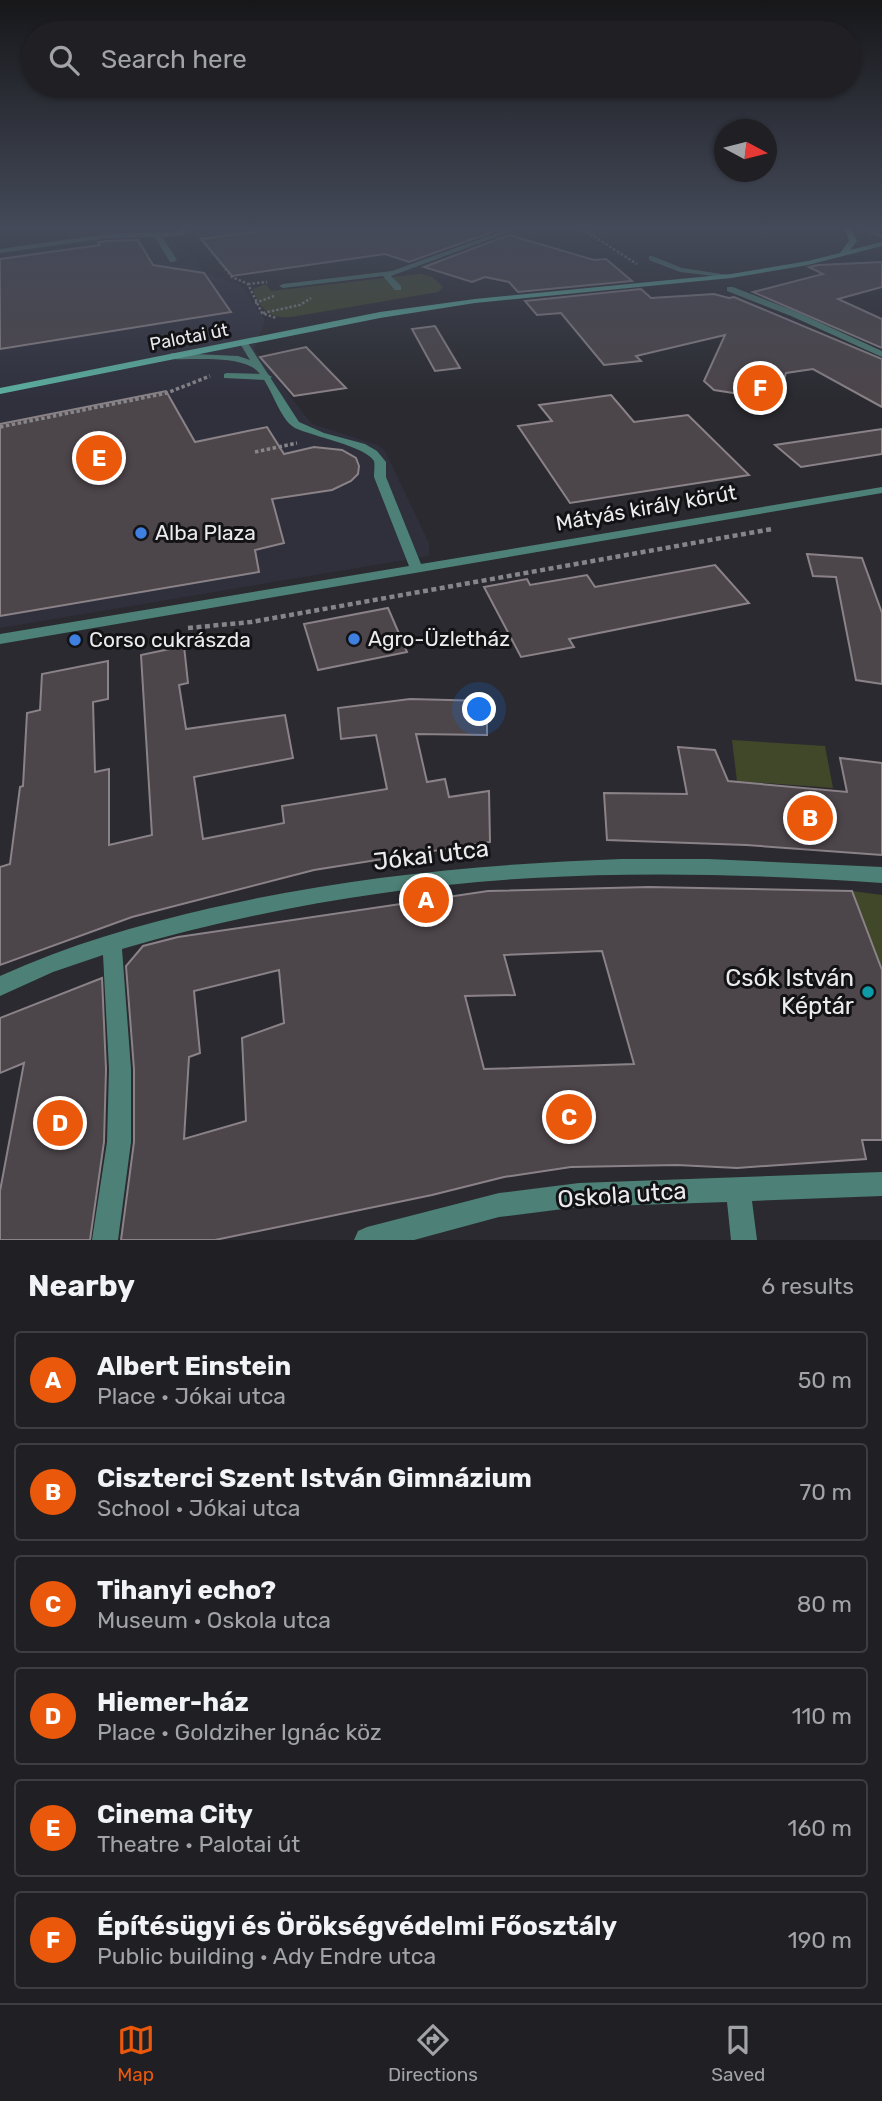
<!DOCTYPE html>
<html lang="en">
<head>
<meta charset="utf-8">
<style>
  body { margin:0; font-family:Rubik,sans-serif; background:#28282c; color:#f1f3f6 }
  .compass { position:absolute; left:714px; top:119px; width:63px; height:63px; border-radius:50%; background:#202024; box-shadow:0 2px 5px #0004; rotate:97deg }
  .you { position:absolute; left:480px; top:710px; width:24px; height:24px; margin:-18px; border:5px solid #fff; border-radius:50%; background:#1a73e8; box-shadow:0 0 0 10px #1a73e833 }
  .badge { display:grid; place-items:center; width:46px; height:46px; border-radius:50%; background:#ea580c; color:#fff; font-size:23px; font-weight:700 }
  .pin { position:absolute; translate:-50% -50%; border:4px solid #fff; box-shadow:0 2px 7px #0006 }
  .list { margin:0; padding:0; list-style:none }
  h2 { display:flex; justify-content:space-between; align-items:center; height:91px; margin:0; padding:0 28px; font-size:30px }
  h2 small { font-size:23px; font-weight:400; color:#a2a3a6 }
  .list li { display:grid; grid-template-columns:46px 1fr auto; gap:21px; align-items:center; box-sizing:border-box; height:98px; margin:0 14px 14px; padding:0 14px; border:2px solid #3d3e41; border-radius:7px }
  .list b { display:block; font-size:26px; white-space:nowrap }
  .list p { margin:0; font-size:23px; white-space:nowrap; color:#a2a3a6 }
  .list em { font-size:23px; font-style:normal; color:#a2a3a6 }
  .icon { flex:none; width:38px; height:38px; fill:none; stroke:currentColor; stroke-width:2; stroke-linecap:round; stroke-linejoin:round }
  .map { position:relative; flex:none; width:882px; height:1240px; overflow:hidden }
  .search { position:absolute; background:#202024; box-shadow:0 2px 5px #0004; left:21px; right:21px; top:21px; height:77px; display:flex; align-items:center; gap:18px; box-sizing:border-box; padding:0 24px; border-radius:38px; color:#a2a3a6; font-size:26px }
  .sheet { height:763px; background:#202024 }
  nav { display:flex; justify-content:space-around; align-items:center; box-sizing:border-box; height:98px; border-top:2px solid #3d3e41; background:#202024; font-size:19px; color:#a2a3a6 }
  nav a { display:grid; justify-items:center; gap:4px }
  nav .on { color:#ea580c }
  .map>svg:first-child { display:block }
</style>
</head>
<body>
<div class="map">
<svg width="882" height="1240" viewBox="0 0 882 1240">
  <rect width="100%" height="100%" fill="#2a2a30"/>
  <polygon fill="#30303d" points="115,233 169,234 206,273 241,285 265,320 254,350 312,424 378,445 385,451 429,543 429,556 0,628 0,247"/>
  <g fill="#404829">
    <path d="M 420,274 L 432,277 L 443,287 L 438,292 L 291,317 C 269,319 260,309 253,289 L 266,284 L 271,291 Z"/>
    <polygon points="732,740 825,746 833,788 737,781"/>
    <polygon points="852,891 882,895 882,970"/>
  </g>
  <g fill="#4c454a" stroke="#8a8287" stroke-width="2" fill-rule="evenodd">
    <polygon points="293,227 482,227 495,231 409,262 385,254 232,276 201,239"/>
    <polygon points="509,235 594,260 606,259 632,281 518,292 509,282 485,277 472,282 424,267"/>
    <polygon points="138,240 153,265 204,273 231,312 0,349 0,259 100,245 98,242 108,241"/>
    <polygon points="882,262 882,287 838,299 882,319 882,348 753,292 823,274 809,267 818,265"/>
    <polygon points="641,289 651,298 714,294 729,298 734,297 882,359 882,407 813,369 786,373 779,394 765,398 714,390 704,381 725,335 636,356 641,361 604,365 561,313 537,315 525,301"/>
    <polygon points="435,326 460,368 435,371 412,329"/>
    <polygon points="306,347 346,388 294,396 260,357"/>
    <polygon points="166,391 195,442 267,427 284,454 314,447 342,450 356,458 359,466 358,474 351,481 332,490 272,499 284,543 255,550 259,572 0,616 0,424"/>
    <polygon points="611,395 634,422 688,415 749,475 570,503 518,426 552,421 539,405"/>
    <polygon points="882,429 882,454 801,467 775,445"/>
    <polygon points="807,554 862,558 882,613 882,684 856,680 836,577 813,576"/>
    <polygon points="715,565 749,603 569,639 574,647 521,657 484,587 527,579 530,585 587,575 595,587"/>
    <polygon points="388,608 407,652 318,670 304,624"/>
    <polygon points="184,646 188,683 179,685 186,729 285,715 293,758 194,777 203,839 284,823 282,806 387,789 376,735 341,739 338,708 410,699 487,701 487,735 416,734 427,782 445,779 449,797 489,791 490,842 314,870 132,917 0,965 0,867 10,864 20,787 23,786 27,713 40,710 42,674 108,661 108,699 93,702 95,772 109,769 109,845 152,835 141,655"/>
    <polygon points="678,747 715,750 728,781 847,792 840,758 882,763 882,855 746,845 607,840 604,793 687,794"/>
    <path d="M 649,887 L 852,891 L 882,970 L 882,1140 L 862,1140 L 866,1159 L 737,1168 L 677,1165 L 571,1167 L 504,1177 L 432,1195 L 215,1240 L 121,1240 L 134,1142 L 134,1069 L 126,966 L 143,946 L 178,937 L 488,891 ZM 602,951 L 634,1064 L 484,1069 L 465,996 L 515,995 L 504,955 ZM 279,970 L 284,1023 L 242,1038 L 246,1121 L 184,1139 L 189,1057 L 200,1053 L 194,991 Z"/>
    <polygon points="102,978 106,1069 104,1142 90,1240 0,1240 0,1191 24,1063 0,1073 0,1018"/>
  </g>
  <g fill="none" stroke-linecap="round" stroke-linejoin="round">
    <g stroke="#85858a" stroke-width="2.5" stroke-dasharray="2.5 2" stroke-linecap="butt">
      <polyline points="579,227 637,264"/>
      <polyline points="200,237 232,277 248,284 262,313 276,318"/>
      <polyline points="248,284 267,282"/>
      <polyline points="255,303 274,296"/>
      <polyline points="263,313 300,305 311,298"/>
    </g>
    <g stroke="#85858a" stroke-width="3.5" stroke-dasharray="3.5 2.5" stroke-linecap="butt">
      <polyline points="0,427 167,393 210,376"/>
      <polyline points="255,452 297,443"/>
    </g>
    <polyline stroke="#85858a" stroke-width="4.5" stroke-dasharray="5 3.5" stroke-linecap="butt" points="188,628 251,622 772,529"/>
    <g fill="#4d8076" fill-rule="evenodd">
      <polygon points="186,232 184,235 162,237 177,260 173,262 170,262 155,237 108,238 0,253 0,249 108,234"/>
      <polygon points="652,256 682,268 735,276 731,278 680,272 649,260 649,256"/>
      <polygon points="227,373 267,374 272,377 267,380 224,378 224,374"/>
    </g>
    <g fill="#4d8076" fill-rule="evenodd">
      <polygon points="176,227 183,227 187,233 182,234"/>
      <polygon points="514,227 523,227 391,276 401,286 401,290 395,290 383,276 283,288 279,286 283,284 392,271"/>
      <polygon points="854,227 863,227 882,234 882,238"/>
      <polygon points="727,287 733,287 797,312 882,351 882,357 791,316 727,291"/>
      <path d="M 240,340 L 246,340 L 299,422 L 324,433 L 365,444 L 377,451 L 386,462 L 386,477 L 421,564 L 882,487 L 882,493 L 0,644 L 0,634 L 409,566 L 374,477 C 374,472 375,465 374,461 C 367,447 312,436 295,428 C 277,418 270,377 252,367 C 230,356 197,360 172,359 L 167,356 L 172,353 L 238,356 L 250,360 L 239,342 Z"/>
      <path d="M 621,859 L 708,859 L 882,867 L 882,883 C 766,875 650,871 533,878 C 394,886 256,910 122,949 L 131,1069 L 131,1142 L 118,1240 L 92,1240 L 107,1142 L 109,1069 L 103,955 L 53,972 L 0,996 L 0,976 C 68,945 138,925 211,908 C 348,877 481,864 621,859 Z"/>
      <polygon points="882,1172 882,1196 752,1201 757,1240 731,1240 727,1202 579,1207 499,1217 414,1240 354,1240 358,1231 367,1227 499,1193 579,1183"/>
    </g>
    <polygon fill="#5cb1a1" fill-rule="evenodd" points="844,227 850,227 857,241 850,250 882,242 882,246 808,265 731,278 475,303 380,318 0,394 0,388 380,312 475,299 731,274 808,261 840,253 849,241"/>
  </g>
  <linearGradient id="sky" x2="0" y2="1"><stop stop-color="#17171a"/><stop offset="0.57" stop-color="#444a59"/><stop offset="1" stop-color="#444a59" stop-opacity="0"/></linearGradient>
  <rect width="882" height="401" fill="url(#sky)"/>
  <g fill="#3f7fe0" stroke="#131316" stroke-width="2.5">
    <circle cx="141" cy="533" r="7"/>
    <circle cx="354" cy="639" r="7"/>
    <circle cx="75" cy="640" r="7"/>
  </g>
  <circle fill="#0f9aa8" stroke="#131316" stroke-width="2.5" cx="868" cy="992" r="7"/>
  <g text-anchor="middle" stroke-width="6" stroke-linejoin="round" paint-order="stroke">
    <g font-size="18" fill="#ebebef" stroke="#131316">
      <text transform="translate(189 337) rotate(-11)" y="6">Palotai út</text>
    </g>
    <g font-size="21" fill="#ebebef" stroke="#131316">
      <text transform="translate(646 508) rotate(-10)" y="7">Mátyás király körút</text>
    </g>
    <g font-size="21" fill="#ebebef" stroke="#131316" text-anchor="start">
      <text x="155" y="540">Alba Plaza</text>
      <text x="368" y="646">Agro-Üzletház</text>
      <text x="89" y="647">Corso cukrászda</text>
    </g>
    <g font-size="24" fill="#ebebef" stroke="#131316">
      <text transform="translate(431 855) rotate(-7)" y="8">Jókai utca</text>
      <text transform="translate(622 1195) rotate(-4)" y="8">Oskola utca</text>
    </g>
    <g font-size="24" fill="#ebebef" stroke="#131316" text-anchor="end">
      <text x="854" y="986">Csók István<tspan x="854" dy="28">Képtár</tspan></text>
    </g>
  </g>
</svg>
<svg class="compass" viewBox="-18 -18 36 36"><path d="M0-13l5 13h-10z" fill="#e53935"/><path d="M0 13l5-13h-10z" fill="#a2a3a6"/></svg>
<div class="you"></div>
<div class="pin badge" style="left:426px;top:900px">A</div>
<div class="pin badge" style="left:810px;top:818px">B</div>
<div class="pin badge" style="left:569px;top:1117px">C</div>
<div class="pin badge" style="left:60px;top:1123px">D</div>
<div class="pin badge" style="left:99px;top:458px">E</div>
<div class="pin badge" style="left:760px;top:388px">F</div>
<div class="search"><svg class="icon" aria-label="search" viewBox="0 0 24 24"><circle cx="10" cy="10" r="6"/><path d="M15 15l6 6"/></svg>Search here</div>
</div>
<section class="sheet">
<h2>Nearby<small>6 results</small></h2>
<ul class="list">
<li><span class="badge">A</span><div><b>Albert Einstein</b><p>Place · Jókai utca</p></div><em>50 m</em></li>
<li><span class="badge">B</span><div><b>Ciszterci Szent István Gimnázium</b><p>School · Jókai utca</p></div><em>70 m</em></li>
<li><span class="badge">C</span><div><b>Tihanyi echo?</b><p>Museum · Oskola utca</p></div><em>80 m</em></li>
<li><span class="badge">D</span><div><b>Hiemer-ház</b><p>Place · Goldziher Ignác köz</p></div><em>110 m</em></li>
<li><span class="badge">E</span><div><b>Cinema City</b><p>Theatre · Palotai út</p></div><em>160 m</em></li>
<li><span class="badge">F</span><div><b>Építésügyi és Örökségvédelmi Főosztály</b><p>Public building · Ady Endre utca</p></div><em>190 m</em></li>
</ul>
</section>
<nav>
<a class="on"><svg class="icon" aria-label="map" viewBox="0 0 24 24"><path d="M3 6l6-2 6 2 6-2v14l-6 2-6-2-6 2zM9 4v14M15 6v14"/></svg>Map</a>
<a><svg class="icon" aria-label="directions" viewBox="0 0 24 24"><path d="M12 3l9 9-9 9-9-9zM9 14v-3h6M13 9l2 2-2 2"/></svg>Directions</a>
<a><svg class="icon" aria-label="saved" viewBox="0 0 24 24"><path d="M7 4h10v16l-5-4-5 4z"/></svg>Saved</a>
</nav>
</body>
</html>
